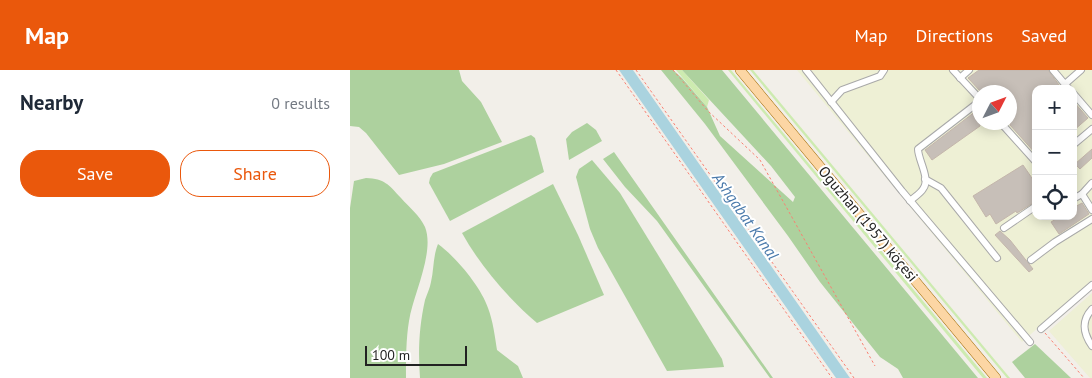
<!DOCTYPE html>
<html lang="en">
<head>
<meta charset="utf-8">
<style>
  body { margin:0; font-family:"PT Sans",sans-serif; background:#f6f6f7; color:#1f2937 }
  .controls { position:absolute; right:15px; top:15px; display:grid; overflow:hidden; border-radius:10px; box-shadow:0 2px 12px #0003 }
  .controls button { width:45px; height:45px; display:grid; place-items:center; padding:0; border:0; border-bottom:1px solid #e0e1e3; background:#fff; color:#1f2937; font:25px sans-serif }
  .compass { position:absolute; left:622px; top:15px; width:45px; height:45px; border-radius:50%; background:#fff; box-shadow:0 2px 12px #0003; rotate:48deg }
  .scale { position:absolute; left:15px; bottom:12px; width:102px; box-sizing:border-box; padding-left:5px; border:2px solid #222; border-top:0; font-size:14px; line-height:18px; white-space:nowrap; color:#222; -webkit-text-stroke:4px #fff; paint-order:stroke }
  .list { margin:0; padding:0; list-style:none }
  h2 { display:flex; justify-content:space-between; align-items:center; height:65px; margin:0; padding:0 20px; font-size:21px }
  h2 small { font-size:16px; font-weight:400; color:#747a83 }
  .actions { display:flex; gap:10px; padding:15px 20px }
  .actions a { flex:1; padding:11px 0; border:1px solid #ea580c; border-radius:20px; text-align:center; font-size:18px; color:#ea580c }
  .actions .main { background:#ea580c; color:#fff }
  .icon { flex:none; width:28px; height:28px; fill:none; stroke:currentColor; stroke-width:2; stroke-linecap:round; stroke-linejoin:round }
  .map { position:relative; flex:none; width:742px; height:308px; overflow:hidden }
  header { display:flex; align-items:center; gap:30px; box-sizing:border-box; height:70px; padding:0 25px; background:#ea580c; color:#fff }
  header strong { font-size:24px }
  nav { display:flex; gap:28px; margin-inline-start:auto; font-size:18px }
  main { display:flex }
  aside { flex:1; background:#fff }
  .map>svg:first-child { display:block }
</style>
</head>
<body>
<header>
<strong>Map</strong>
<nav><a>Map</a><a>Directions</a><a>Saved</a></nav>
</header>
<main>
<aside>
<h2>Nearby<small>0 results</small></h2>
<ul class="list">
</ul>
<div class="actions"><a class="main">Save</a><a>Share</a></div>
</aside>
<div class="map">
<svg width="742" height="308" viewBox="0 0 742 308">
  <rect width="100%" height="100%" fill="#f2efe9"/>
  <g fill="#eef0d5" fill-rule="evenodd">
    <path d="M 447,0 L 742,0 L 742,210 L 672,272 ZM 686,19 L 723,19 L 723,146 L 686,146 ZM 630,22 L 660,22 L 660,52 L 630,52 Z"/>
    <polygon points="742,223 742,308 740,308 699,261"/>
  </g>
  <g fill="#cdebb0">
    <polygon points="326,0 332,0 359,30 357,37"/>
    <polygon points="378,0 381,0 637,308 633,308"/>
    <polygon points="400,0 403,0 660,308 657,308"/>
  </g>
  <g fill="#add19e">
    <polygon points="0,0 109,0 112,11 131,32 152,72 94,94 49,105 16,63 9,57 0,56"/>
    <polygon points="311,0 323,0 332,8 357,37 370,66 443,132 445,127 421,96 332,0 372,0 628,308 553,308 548,299 530,287 470,212 438,166 355,54"/>
    <polygon points="237,53 246,60 252,71 219,90 216,69 222,62"/>
    <polygon points="181,65 185,68 194,102 100,151 79,113 80,108 83,103"/>
    <polygon points="264,82 423,308 420,308 307,151 275,117 253,89"/>
    <polygon points="242,90 270,123 372,289 374,297 317,301 248,178 240,159 226,107 229,99"/>
    <path d="M 16,108 C 35,109 38,114 51,128 C 59,137 70,146 75,157 C 85,182 63,225 59,251 C 56,269 56,289 56,308 L 0,308 L 0,138 L 4,111 Z"/>
    <path d="M 203,114 L 228,165 L 254,225 L 187,253 C 158,228 131,197 112,163 Z"/>
    <path d="M 88,174 C 106,187 131,217 138,238 C 143,251 145,267 147,280 L 168,296 L 173,308 L 70,308 C 68,281 69,257 75,230 C 77,224 80,218 81,212 C 84,199 83,186 88,174 Z"/>
    <polygon points="685,274 721,308 675,308 662,292"/>
  </g>
  <polygon fill="#aad3df" points="269,0 283,0 500,308 486,308"/>
  <g fill="#c7bfb8" stroke="#c4b6ab">
    <polygon points="629,0 698,0 712,19 686,19 686,84 660,55 660,22 631,22 618,8"/>
    <polygon points="723,31 738,48 723,61"/>
    <polygon points="630,38 630,56 582,90 575,80"/>
    <polygon points="742,79 742,88 730,99 725,94"/>
    <polygon points="673,95 686,114 686,131 667,143 666,141 646,154 640,144 636,147 623,126"/>
    <polygon points="732,133 739,144 709,164 701,152 711,146 723,146 723,138"/>
    <polygon points="650,161 660,170 683,199 679,202 645,165"/>
  </g>
  <g fill="none" stroke-linecap="round" stroke-linejoin="round">
    <defs>
      <g id="minor">
        <polyline points="456,0 552,121 680,272"/>
        <polyline points="603,0 630,29"/>
        <polyline points="703,0 719,19"/>
        <polyline points="610,8 619,0"/>
        <polyline points="715,14 731,0"/>
        <polyline points="723,23 742,45"/>
        <polyline points="481,32 492,20 530,6 534,0"/>
        <polyline points="650,52 686,92"/>
        <polyline points="723,75 742,59"/>
        <polyline points="575,109 591,118 647,188"/>
        <polyline points="732,124 742,140"/>
        <polyline points="723,129 732,124 742,113"/>
        <path d="M 560,131 C 564,127 570,124 573,119 C 581,109 568,90 568,79 L 630,31"/>
        <polyline points="654,158 686,136"/>
        <polyline points="681,190 705,172 742,149"/>
        <path d="M 742,239 C 731,251 733,263 742,276"/>
        <polyline points="691,259 742,215"/>
      </g>
      <polyline id="major" points="390,0 646,308"/>
    </defs>
    <use href="#minor" stroke="#a9a9a9" stroke-width="8"/>
    <use href="#major" stroke="#a06b00" stroke-width="10"/>
    <g stroke="#fa8072" stroke-width="1" stroke-dasharray="2.5 2.5" stroke-linecap="butt">
      <polyline points="266,0 482,308"/>
      <polyline points="286,0 504,308"/>
      <polyline points="323,0 358,41 410,90 525,296"/>
      <polyline points="695,263 734,308"/>
    </g>
    <use href="#minor" stroke="#fff" stroke-width="6"/>
    <use href="#major" stroke="#fcd6a4" stroke-width="9"/>
  </g>
  <g text-anchor="middle" stroke-width="4" stroke-linejoin="round" paint-order="stroke">
    <g font-size="15" fill="#222" stroke="#fff">
      <text transform="translate(518 154) rotate(50)" y="5">Oguzhan (1957) köçesi</text>
    </g>
    <g font-size="16" font-style="italic" fill="#4a7aab" stroke="#fff">
      <text transform="translate(396 146) rotate(55)" y="6">Ashgabat Kanal</text>
    </g>
  </g>
</svg>
<div class="controls">
<button>+</button>
<button>−</button>
<button><svg class="icon" aria-label="locate" viewBox="0 0 24 24"><circle cx="12" cy="12" r="6"/><path d="M12 2v4M12 18v4M2 12h4M18 12h4"/></svg></button>
</div>
<svg class="compass" viewBox="-18 -18 36 36"><path d="M0-13l5 13h-10z" fill="#e53935"/><path d="M0 13l5-13h-10z" fill="#747a83"/></svg>
<div class="scale">100 m</div>
</div>
</main>
</body>
</html>
